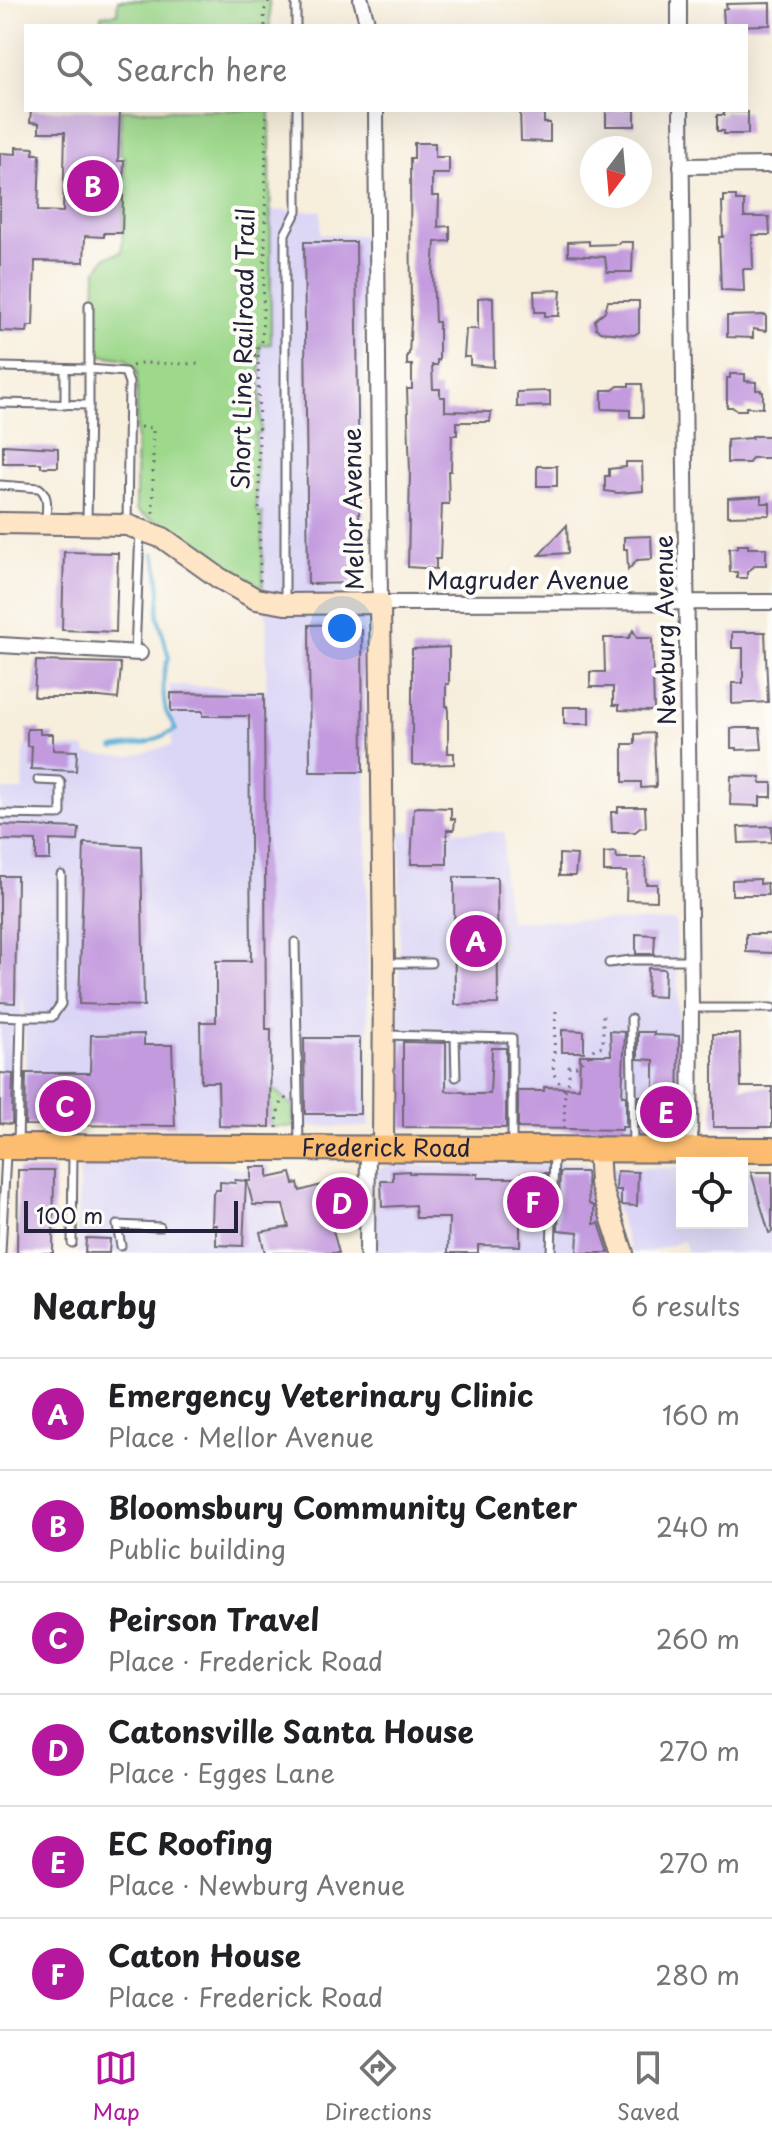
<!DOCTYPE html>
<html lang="en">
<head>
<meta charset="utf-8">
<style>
  body { margin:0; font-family:"Playpen Sans",sans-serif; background:#f2f2f2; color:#202124 }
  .controls { position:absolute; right:24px; bottom:24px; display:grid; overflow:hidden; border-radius:0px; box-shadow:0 8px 32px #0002 }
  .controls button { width:72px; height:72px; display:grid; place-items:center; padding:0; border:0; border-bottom:2px solid #e0e0e0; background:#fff; color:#202124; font:40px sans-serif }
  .compass { position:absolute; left:580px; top:136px; width:72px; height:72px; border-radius:50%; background:#fff; box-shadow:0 8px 32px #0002; rotate:196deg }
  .scale { position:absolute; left:24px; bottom:20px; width:214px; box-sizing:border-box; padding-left:8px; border:4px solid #22223b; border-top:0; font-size:22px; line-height:28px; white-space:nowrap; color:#22223b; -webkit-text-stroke:6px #fdfcf7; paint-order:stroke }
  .you { position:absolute; left:342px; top:628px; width:28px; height:28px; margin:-20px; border:6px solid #fff; border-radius:50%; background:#1a73e8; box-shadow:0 0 0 12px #1a73e833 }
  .badge { display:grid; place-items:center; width:52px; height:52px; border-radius:50%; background:#b5179e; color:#fff; font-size:26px; font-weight:700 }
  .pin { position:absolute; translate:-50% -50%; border:4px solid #fff; box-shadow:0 2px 8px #0006 }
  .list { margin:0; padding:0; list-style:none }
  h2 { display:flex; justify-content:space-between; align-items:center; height:104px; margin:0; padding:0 32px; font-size:34px }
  h2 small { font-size:26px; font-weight:400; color:#757577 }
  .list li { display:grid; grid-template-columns:52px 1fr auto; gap:24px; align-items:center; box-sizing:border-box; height:112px; padding:0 32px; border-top:2px solid #e0e0e0 }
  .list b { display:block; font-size:30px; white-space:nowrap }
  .list p { margin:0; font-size:26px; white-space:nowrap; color:#757577 }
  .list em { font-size:26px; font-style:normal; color:#757577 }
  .icon { flex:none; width:44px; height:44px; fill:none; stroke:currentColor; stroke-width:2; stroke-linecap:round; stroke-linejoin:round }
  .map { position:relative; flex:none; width:772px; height:1253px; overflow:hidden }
  .search { position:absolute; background:#fff; box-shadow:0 8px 32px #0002; left:24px; right:24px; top:24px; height:88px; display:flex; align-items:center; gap:20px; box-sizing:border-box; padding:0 28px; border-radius:0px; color:#757577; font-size:30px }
  .sheet { height:776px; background:#fff }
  nav { display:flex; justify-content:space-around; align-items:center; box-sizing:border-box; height:112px; border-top:2px solid #e0e0e0; background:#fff; font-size:22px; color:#757577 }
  nav a { display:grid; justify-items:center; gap:4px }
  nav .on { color:#b5179e }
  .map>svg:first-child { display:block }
</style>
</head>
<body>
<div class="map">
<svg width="772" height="1253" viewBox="0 0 772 1253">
  <rect width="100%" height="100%" fill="#fdfcf7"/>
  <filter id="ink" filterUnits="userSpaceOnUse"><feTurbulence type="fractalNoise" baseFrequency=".0125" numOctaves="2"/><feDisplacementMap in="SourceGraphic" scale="16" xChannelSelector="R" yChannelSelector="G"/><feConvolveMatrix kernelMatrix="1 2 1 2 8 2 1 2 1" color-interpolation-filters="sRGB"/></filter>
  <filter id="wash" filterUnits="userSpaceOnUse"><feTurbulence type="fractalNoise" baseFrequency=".006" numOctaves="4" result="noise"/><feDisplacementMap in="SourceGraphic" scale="32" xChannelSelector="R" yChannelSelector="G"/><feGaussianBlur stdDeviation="1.8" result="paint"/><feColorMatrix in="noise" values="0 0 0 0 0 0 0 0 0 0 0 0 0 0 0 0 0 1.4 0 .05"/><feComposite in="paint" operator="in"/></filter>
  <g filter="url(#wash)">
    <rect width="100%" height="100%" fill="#f7eedc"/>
    <g fill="#dcd6f6">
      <polygon points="270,210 321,211 321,234 362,235 369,1127 293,1127 293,1106 275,1090 270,1091 270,1127 23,1124 23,1072 26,1071 23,990 21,1017 17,1021 14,1124 0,1123 0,790 23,790 24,746 86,748 87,754 131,756 172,745 169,685 267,690 266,684 267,619 264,605 262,513 256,513 255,433 261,433 260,345 271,344"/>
      <polygon points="400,831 505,832 503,876 509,920 676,921 679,1036 678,1127 622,1130 401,1128 399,1031"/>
      <polygon points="80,1160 213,1161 242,1170 245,1169 246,1164 269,1164 291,1253 77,1253"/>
      <polygon points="584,1163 589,1166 614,1253 375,1253 376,1176 379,1169 385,1166"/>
      <polygon points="608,1168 682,1168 682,1223 742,1223 742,1170 772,1171 772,1253 688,1253 684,1241 645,1253 631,1253 611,1191"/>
    </g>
    <g fill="#9dd88b" stroke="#607d63" stroke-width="2">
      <polygon points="118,0 269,0 270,26 101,26 101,15 117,14"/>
      <path d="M 121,110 L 270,110 L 271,344 L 260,345 L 261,433 L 256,434 L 256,512 L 262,513 L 263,587 C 229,576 204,549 174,530 C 162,522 146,519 136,510 L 137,371 L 126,359 L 95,354 L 94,352 L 96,271 L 106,257 L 122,252 L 125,156 L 120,155 Z"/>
      <polygon points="270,1090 275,1090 293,1107 293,1127 270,1127"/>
    </g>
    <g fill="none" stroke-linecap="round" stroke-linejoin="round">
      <path stroke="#5aafd6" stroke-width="4" d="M 113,748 L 149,742 L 176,730 C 173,723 168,718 166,711 C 163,698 161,669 169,658 L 158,616 L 160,591 L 157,564 L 154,554"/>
    </g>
    <g id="blocks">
      <g fill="#c39ade">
        <polygon points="770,3 770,25 724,26 723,9 727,8 726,4"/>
        <polygon points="31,110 120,110 118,161 124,161 122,233 104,233 104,237 85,236 84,262 35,261 33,326 28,326 27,332 0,331 0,153 16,154 16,147 34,148 33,154 40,154 38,211 63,212 65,132 39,132 39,123 30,122"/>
        <polygon points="520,110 544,110 544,123 550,123 550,142 521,141"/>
        <rect x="606" y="110" width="29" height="16"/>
        <polygon points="724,111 748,112 748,134 724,134 724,131 717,131 717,115 724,115"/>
        <polygon points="414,143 435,143 435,157 449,157 449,174 432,174 432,196 439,196 438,227 450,226 450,241 435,242 433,275 435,322 439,322 439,360 437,360 437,365 432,365 433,389 440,389 440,397 445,397 445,411 491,412 490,422 457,422 457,435 452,435 451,471 448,471 449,504 442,504 440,559 436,559 436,569 408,567 410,471 407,389 412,389 412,365 407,365 407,355 409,354 411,321 410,158 414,158"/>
        <polygon points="724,196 736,196 736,201 744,201 744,217 769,217 770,235 752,235 753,269 743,269 744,291 721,290 719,237 723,237 722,202 724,202"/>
        <polygon points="589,241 589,245 619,244 619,242 633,242 632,272 607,272 605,257 568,255 568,242"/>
        <polygon points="304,242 356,242 360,583 308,584"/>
        <polygon points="561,290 559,316 545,316 545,312 535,312 534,291"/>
        <polygon points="493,297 494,367 470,365 470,357 464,357 466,329 478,329 478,298"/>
        <polygon points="608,301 639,301 639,332 634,335 600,332 596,328 595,320 605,311"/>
        <polygon points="766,315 766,331 753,329 753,338 727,337 727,316"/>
        <polygon points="730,374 745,374 745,381 756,382 756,390 761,390 761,392 763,392 763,408 746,407 746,410 736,410 732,407 727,407 727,378 730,378"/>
        <polygon points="629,384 642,384 643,417 630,417 630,410 602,409 602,390 613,390 618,386 629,386"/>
        <polygon points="550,391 550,406 517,407 517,392"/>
        <polygon points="752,436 772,436 772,458 752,458 749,463 727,463 727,440 752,438"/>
        <polygon points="3,445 58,448 58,467 41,467 41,463 3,463"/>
        <polygon points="626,462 642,462 643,491 618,493 605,491 605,476 609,476 609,469 626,467"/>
        <rect x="537" y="466" width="20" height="20"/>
        <polygon points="761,496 761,503 770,503 770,515 728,516 728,498"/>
        <polygon points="567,525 568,553 539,555"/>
        <polygon points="651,536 652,559 637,560 628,570 627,549 624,549 624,537"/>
        <polygon points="738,545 748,545 748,548 766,548 766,565 756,565 747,572 747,578 737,578 737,572 730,572 729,548 738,548"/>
        <polygon points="64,552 118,553 116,632 62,630"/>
        <polygon points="348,624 348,630 362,630 363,772 310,772 309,625"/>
        <polygon points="633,630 637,638 652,638 654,710 650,711 619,710 619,705 613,705 613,687 590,687 590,672 605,672 604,638 629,638"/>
        <polygon points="732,632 765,632 768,702 732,704 732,683 743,683 743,648 732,648"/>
        <polygon points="449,647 449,684 446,684 446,706 448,706 448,753 454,753 454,764 416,765 412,764 412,649"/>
        <polygon points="36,661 120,663 121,667 118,699 100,697 34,697"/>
        <polygon points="171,693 264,694 266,1029 271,1029 270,1127 219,1126 218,1082 201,1082 200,1022 216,1022 216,961 251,961 249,716 203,716 203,711 171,711"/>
        <rect x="564" y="707" width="25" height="17"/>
        <polygon points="736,728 760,728 762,749 737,750 737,748 731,748 731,729"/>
        <polygon points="27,729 40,729 40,734 53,734 53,750 77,751 76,771 31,769 32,746 27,746"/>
        <polygon points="654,733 656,787 641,788 641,782 623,782 623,744 635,744 635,734"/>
        <polygon points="731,776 761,777 760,783 772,783 772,797 760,797 760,806 730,805"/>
        <polygon points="418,807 451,808 451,819 455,819 454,830 447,830 447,864 411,864 414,808"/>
        <polygon points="618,807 645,807 646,827 640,828 635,832 612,832 611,812 618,812"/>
        <polygon points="0,825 79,828 78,841 50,840 50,860 36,860 36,841 0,840"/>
        <polygon points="772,826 772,842 739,843 738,827"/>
        <polygon points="84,843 141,846 144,1006 79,1004"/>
        <polygon points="616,852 617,858 645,858 646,884 657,884 657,901 626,900 627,872 604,872 604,853"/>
        <polygon points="559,854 577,855 575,876 559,876"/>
        <polygon points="0,876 17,876 15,1003 0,1002"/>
        <polygon points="454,877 497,877 498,1004 455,1005"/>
        <polygon points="760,879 760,884 767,883 768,895 732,895 732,880"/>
        <polygon points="636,934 655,935 654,954 636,954"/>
        <polygon points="746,934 772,934 772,953 746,952"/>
        <polygon points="648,968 665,969 664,997 647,996"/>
        <polygon points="562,1030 584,1031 584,1052 562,1052"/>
        <polygon points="610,1031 625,1032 622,1096 626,1096 626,1127 622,1127 622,1130 518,1128 518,1091 544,1091 544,1087 579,1088 580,1055 611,1055"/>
        <polygon points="638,1032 654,1032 654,1035 679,1036 678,1127 639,1127 639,1096 654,1096 654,1060 638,1059"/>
        <polygon points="144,1034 144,1045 172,1045 175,1126 25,1125 26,1073 90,1073 91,1035"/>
        <polygon points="713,1034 740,1034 741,1087 772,1087 772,1127 713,1127"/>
        <polygon points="304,1038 360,1038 360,1114 305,1114"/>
        <polygon points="403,1042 446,1043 446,1091 463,1092 468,1094 490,1094 492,1048 506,1048 506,1128 403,1127"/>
        <polygon points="0,1073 13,1074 12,1124 0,1123"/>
        <polygon points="251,1167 268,1167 268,1178 291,1173 294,1184 298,1183 300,1191 321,1185 326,1202 341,1197 344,1208 328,1212 339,1253 265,1253 260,1232 289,1227 283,1205 253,1205 247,1181 251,1181"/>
        <polygon points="18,1170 54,1170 53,1253 17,1253"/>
        <polygon points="409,1171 409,1173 478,1174 478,1178 521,1178 521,1173 547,1173 546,1214 520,1213 520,1246 478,1245 478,1253 448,1253 449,1218 416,1218 415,1205 382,1207 381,1181 393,1181 393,1172"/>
        <polygon points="617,1171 638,1172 637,1206 621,1205 621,1190 616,1190"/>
        <polygon points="560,1172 586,1172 589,1204 594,1206 594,1224 599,1223 609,1253 577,1253 578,1232 558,1230"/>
        <polygon points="751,1172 772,1172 772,1232 769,1233"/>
        <polygon points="235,1180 246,1181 243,1246 216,1245 216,1225 212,1225 213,1194 215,1190 220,1190 220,1182 235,1183"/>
        <polygon points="86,1238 110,1239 109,1253 85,1253"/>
      </g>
    </g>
  </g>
  <g filter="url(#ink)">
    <use href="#blocks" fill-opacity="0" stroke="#6d6973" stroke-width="2"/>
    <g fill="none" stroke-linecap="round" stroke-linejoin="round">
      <defs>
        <g id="lane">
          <polyline points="296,0 296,26"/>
          <polyline points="89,305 89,369 125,372 129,383 127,523"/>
          <polyline points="0,367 89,369 89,405"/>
          <polyline points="0,403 89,405 87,522"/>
          <polyline points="65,405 65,369"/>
          <path d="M 0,485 L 39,488 C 50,496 46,509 46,521"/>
          <polyline points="285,602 285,234 297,211 297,110"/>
          <polyline points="135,652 140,531"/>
          <polyline points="0,814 58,815 61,813 61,783 59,781 38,780"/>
          <polyline points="295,942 299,1145"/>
          <polyline points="385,963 431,963"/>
          <polyline points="609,963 631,960 691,960"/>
          <polyline points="691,1008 772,1008"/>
          <polyline points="0,1016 21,1017"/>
          <polyline points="631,1019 633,1147"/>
          <polyline points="384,1035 512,1038 512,1146"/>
          <polyline points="455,1036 456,1077"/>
          <polyline points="18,1144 21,1017 52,1017 61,1004 61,875"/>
          <polyline points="72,1243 73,1152"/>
          <polyline points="121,1246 117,1225 160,1227"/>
          <polyline points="1,1253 6,1153"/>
          <polyline points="551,1253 554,1154"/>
        </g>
        <g id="street">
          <polyline points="361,0 368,26"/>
          <polyline points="679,0 679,26"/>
          <polyline points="376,110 380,603 772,602"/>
          <polyline points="681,110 691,1008 690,1150"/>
          <polyline points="681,166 772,165"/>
          <polyline points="0,645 140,653"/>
          <polyline points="367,1253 368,1147"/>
        </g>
        <g id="secondary">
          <polyline points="0,523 127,525 163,538 219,578 256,599 285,604 380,603 384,963 383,1147"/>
          <polyline points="598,1148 600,1183 623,1253"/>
        </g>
        <g id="primary">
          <path id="s1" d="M 0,1147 L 772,1150"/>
        </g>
      </defs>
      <use href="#lane" stroke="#6d6973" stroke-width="11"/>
      <use href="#street" stroke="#6d6973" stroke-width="18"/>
      <use href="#secondary" stroke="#6d6973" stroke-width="24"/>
      <use href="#primary" stroke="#6d6973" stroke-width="28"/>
      <g stroke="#6d6973" stroke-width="3" stroke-dasharray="2 6" stroke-linecap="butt">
        <polyline points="265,26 264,11 270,0"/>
        <polyline points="246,355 258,355"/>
        <polyline points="132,366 141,363 198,364"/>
        <polyline points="140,427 153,428 153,515"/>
        <polyline points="260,581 258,348 262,341 265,250 266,110"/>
        <polyline points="556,1011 553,1073 565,1091 564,1131"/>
        <polyline points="565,1091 569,1081 569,1066 577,1066 595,1048 603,1046 603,1012"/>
        <polyline points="277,1128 278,1112 283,1099 289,1098"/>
      </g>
      <use href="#lane" stroke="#fff" stroke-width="7"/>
      <use href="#street" stroke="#fff" stroke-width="14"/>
      <use href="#secondary" stroke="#fee5c5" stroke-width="20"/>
      <use href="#primary" stroke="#fcbd6f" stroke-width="24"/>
    </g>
  </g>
  <g text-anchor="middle" stroke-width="8" stroke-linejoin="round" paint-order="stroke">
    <g font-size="24" fill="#22223b" stroke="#fdfcf7">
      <text transform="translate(244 349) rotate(-89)" y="8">Short Line Railroad Trail</text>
      <text transform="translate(354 509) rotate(-91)" y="8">Mellor Avenue</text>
      <text x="528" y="589">Magruder Avenue</text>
      <text transform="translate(666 630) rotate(-91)" y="8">Newburg Avenue</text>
      <text dy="8" stroke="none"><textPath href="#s1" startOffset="386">Frederick Road</textPath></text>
    </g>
  </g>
</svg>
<div class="controls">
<button><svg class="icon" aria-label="locate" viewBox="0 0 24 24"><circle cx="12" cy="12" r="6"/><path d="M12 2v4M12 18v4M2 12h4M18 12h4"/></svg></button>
</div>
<svg class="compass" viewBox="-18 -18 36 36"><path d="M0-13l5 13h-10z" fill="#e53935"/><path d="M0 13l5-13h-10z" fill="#757577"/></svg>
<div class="scale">100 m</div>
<div class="you"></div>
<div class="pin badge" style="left:476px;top:941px">A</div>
<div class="pin badge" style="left:93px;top:186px">B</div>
<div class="pin badge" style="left:65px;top:1106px">C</div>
<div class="pin badge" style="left:342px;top:1203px">D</div>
<div class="pin badge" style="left:666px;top:1112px">E</div>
<div class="pin badge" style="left:533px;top:1202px">F</div>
<div class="search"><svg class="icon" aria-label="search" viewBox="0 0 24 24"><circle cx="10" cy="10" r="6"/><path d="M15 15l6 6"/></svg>Search here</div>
</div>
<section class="sheet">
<h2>Nearby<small>6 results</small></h2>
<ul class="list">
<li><span class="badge">A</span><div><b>Emergency Veterinary Clinic</b><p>Place · Mellor Avenue</p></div><em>160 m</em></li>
<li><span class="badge">B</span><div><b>Bloomsbury Community Center</b><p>Public building</p></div><em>240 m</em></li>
<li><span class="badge">C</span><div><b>Peirson Travel</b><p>Place · Frederick Road</p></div><em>260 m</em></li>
<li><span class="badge">D</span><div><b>Catonsville Santa House</b><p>Place · Egges Lane</p></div><em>270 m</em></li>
<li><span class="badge">E</span><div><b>EC Roofing</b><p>Place · Newburg Avenue</p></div><em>270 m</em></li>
<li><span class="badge">F</span><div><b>Caton House</b><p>Place · Frederick Road</p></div><em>280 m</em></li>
</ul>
</section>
<nav>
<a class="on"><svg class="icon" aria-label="map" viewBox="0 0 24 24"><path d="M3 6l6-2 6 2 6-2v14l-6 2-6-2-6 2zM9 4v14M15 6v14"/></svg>Map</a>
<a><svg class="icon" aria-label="directions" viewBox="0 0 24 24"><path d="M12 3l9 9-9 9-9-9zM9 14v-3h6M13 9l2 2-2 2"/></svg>Directions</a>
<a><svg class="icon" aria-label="saved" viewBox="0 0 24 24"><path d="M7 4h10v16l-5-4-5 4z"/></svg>Saved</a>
</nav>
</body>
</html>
